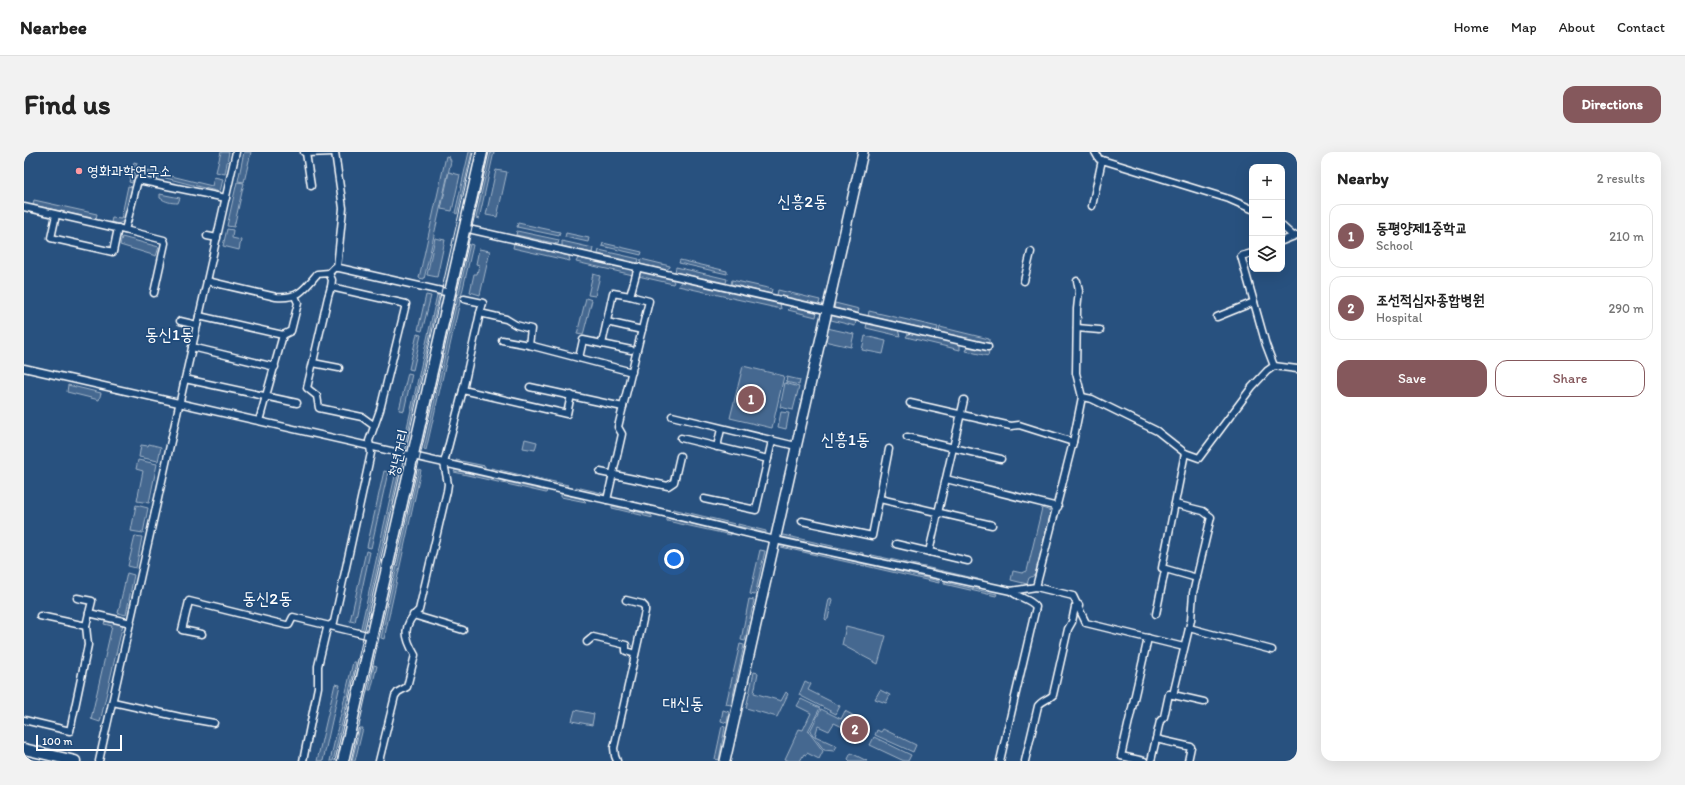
<!DOCTYPE html>
<html lang="en">
<head>
<meta charset="utf-8">
<style>
  body { margin:0; font-family:Itim,"Poor Story",sans-serif; background:#f2f2f2; color:#222 }
  .controls { position:absolute; right:12px; top:12px; display:grid; overflow:hidden; border-radius:8px; box-shadow:0 4px 16px #0002 }
  .controls button { width:36px; height:36px; display:grid; place-items:center; padding:0; border:0; border-bottom:1px solid #e0e0e0; background:#fff; color:#222; font:20px sans-serif }
  .scale { position:absolute; left:12px; bottom:10px; width:86px; box-sizing:border-box; padding-left:4px; border:2px solid #fff; border-top:0; font-size:11px; line-height:14px; white-space:nowrap; color:#fff; -webkit-text-stroke:3px #1f4a7a; paint-order:stroke }
  .you { position:absolute; left:650px; top:407px; width:14px; height:14px; margin:-10px; border:3px solid #fff; border-radius:50%; background:#1a73e8; box-shadow:0 0 0 6px #1a73e833 }
  .badge { display:grid; place-items:center; width:26px; height:26px; border-radius:50%; background:#85585c; color:#fff; font-size:13px; font-weight:700 }
  .pin { position:absolute; translate:-50% -50%; border:2px solid #fff; box-shadow:0 1px 4px #0006 }
  .list { margin:0; padding:0; list-style:none }
  h2 { display:flex; justify-content:space-between; align-items:center; height:52px; margin:0; padding:0 16px; font-size:17px }
  h2 small { font-size:13px; font-weight:400; color:#767676 }
  .list li { display:grid; grid-template-columns:26px 1fr auto; gap:12px; align-items:center; box-sizing:border-box; height:64px; margin:0 8px 8px; padding:0 8px; border:1px solid #e0e0e0; border-radius:12px }
  .list b { display:block; font-size:15px; white-space:nowrap }
  .list p { margin:0; font-size:13px; white-space:nowrap; color:#767676 }
  .list em { font-size:13px; font-style:normal; color:#767676 }
  .actions { display:flex; gap:8px; padding:12px 16px }
  .actions a { flex:1; padding:9px 0; border:1px solid #85585c; border-radius:12px; text-align:center; font-size:14px; color:#85585c }
  .actions .main { background:#85585c; color:#fff }
  .icon { flex:none; width:22px; height:22px; fill:none; stroke:currentColor; stroke-width:2; stroke-linecap:round; stroke-linejoin:round }
  .map { position:relative; flex:none; width:1273px; height:609px; overflow:hidden; border-radius:12px }
  header { display:flex; align-items:center; gap:24px; box-sizing:border-box; height:56px; padding:0 20px; background:#fff; border-bottom:1px solid #e0e0e0 }
  header strong { font-size:19px }
  nav { display:flex; gap:22px; margin-inline-start:auto; font-size:14px }
  .intro { display:flex; align-items:center; justify-content:space-between; box-sizing:border-box; height:96px; padding:0 24px }
  h1 { margin:0; font-size:28px }
  .button { padding:10px 18px; border-radius:12px; background:#85585c; color:#fff; font-size:14px; font-weight:700 }
  main { display:flex; gap:24px; padding:0 24px }
  aside { flex:1; background:#fff; border-radius:12px; box-shadow:0 4px 16px #0002 }
  .map>svg:first-child { display:block }
</style>
</head>
<body>
<header>
<strong>Nearbee</strong>
<nav><a>Home</a><a>Map</a><a>About</a><a>Contact</a></nav>
</header>
<div class="intro"><h1>Find us</h1><a class="button">Directions</a></div>
<main>
<div class="map">
<svg width="1273" height="609" viewBox="0 0 1273 609">
  <rect width="100%" height="100%" fill="#28517f"/>
  <filter id="ink" filterUnits="userSpaceOnUse"><feTurbulence type="fractalNoise" baseFrequency=".025" numOctaves="2"/><feDisplacementMap in="SourceGraphic" scale="8" xChannelSelector="R" yChannelSelector="G"/><feConvolveMatrix kernelMatrix="1 2 1 2 8 2 1 2 1" color-interpolation-filters="sRGB"/></filter>
  <g filter="url(#ink)">
    <g fill="#446890" stroke="#a2b4c8">
      <polygon points="197,0 205,0 201,22 192,20"/>
      <polygon points="220,0 227,0 220,30 214,29"/>
      <polygon points="445,0 448,0 433,62 431,61"/>
      <polygon points="467,0 470,0 455,67 452,66"/>
      <polygon points="422,4 425,5 427,9 400,127 395,126"/>
      <polygon points="110,10 113,11 108,31 105,30"/>
      <polygon points="123,18 188,34 190,25 199,27 196,40 122,21"/>
      <polygon points="472,18 483,20 473,65 462,63"/>
      <polygon points="425,20 436,23 428,59 417,57"/>
      <polygon points="213,30 220,31 210,75 203,74"/>
      <polygon points="104,34 108,35 100,69 94,72 87,70 88,66 97,67"/>
      <path d="M 136,42 L 156,46 L 154,51 C 147,51 142,50 136,46 Z"/>
      <polygon points="10,48 73,62 72,67 9,53"/>
      <polygon points="494,71 536,80 535,84 493,75"/>
      <polygon points="203,77 209,78 208,86 217,88 215,98 199,94"/>
      <polygon points="493,79 535,88 534,92 492,83"/>
      <polygon points="542,81 565,86 564,90 541,85"/>
      <polygon points="98,85 135,95 132,104 96,93"/>
      <polygon points="411,86 421,88 413,125 403,123"/>
      <polygon points="538,89 569,96 568,101 538,94"/>
      <polygon points="490,91 545,104 546,109 489,96"/>
      <polygon points="579,91 618,100 617,103 578,94"/>
      <polygon points="446,92 449,93 402,298 400,297"/>
      <polygon points="455,97 466,99 456,143 446,140 450,122 453,122 455,113 452,112"/>
      <polygon points="575,98 615,107 614,111 574,102"/>
      <polygon points="554,106 610,118 609,123 552,110"/>
      <polygon points="617,107 646,114 646,115 642,118 616,112"/>
      <polygon points="656,108 703,119 703,122 655,111"/>
      <polygon points="652,115 703,127 702,131 651,120"/>
      <polygon points="615,119 648,127 650,130 649,132 614,124"/>
      <polygon points="569,122 576,124 571,144 564,143"/>
      <polygon points="708,128 748,137 747,142 707,132"/>
      <polygon points="658,129 756,151 757,157 654,134"/>
      <polygon points="754,138 796,148 795,152 753,143"/>
      <polygon points="402,143 407,144 398,179 394,178"/>
      <polygon points="413,143 415,144 381,293 379,293"/>
      <polygon points="562,146 568,148 559,183 553,182"/>
      <polygon points="811,151 835,157 834,161 810,156"/>
      <polygon points="768,154 793,160 792,165 764,158"/>
      <polygon points="845,159 914,175 913,179 844,164"/>
      <polygon points="808,163 832,169 831,174 807,168"/>
      <polygon points="843,171 874,178 876,184 842,176"/>
      <polygon points="916,175 965,187 965,191 915,180"/>
      <polygon points="803,176 830,182 827,195 800,189"/>
      <polygon points="887,181 936,192 936,198 882,185 884,182"/>
      <polygon points="393,182 397,183 389,218 385,217"/>
      <polygon points="841,184 862,189 859,202 838,198"/>
      <polygon points="944,195 965,199 964,204 942,199"/>
      <polygon points="719,214 760,224 748,276 706,266"/>
      <polygon points="384,221 388,222 380,259 375,258"/>
      <polygon points="763,225 776,228 775,233 762,230"/>
      <polygon points="761,231 775,235 769,258 756,255"/>
      <polygon points="44,233 77,241 75,248 43,240"/>
      <polygon points="757,260 765,261 762,277 754,275"/>
      <polygon points="501,287 513,290 511,298 499,296"/>
      <polygon points="125,292 137,295 134,309 115,305 117,293 124,294"/>
      <polygon points="114,308 133,312 125,351 113,349 119,319 112,317"/>
      <polygon points="432,308 461,314 461,316 432,310"/>
      <polygon points="373,315 376,315 338,481 336,480"/>
      <polygon points="467,316 497,323 497,324 467,318"/>
      <polygon points="395,317 397,318 360,487 357,486"/>
      <polygon points="431,318 523,339 522,341 430,320"/>
      <polygon points="360,319 364,320 347,396 343,395"/>
      <polygon points="504,324 544,333 541,335 504,327"/>
      <polygon points="552,335 582,342 581,344 552,337"/>
      <polygon points="537,342 559,347 562,350 537,345"/>
      <polygon points="112,353 124,356 119,381 107,379"/>
      <polygon points="588,354 627,363 629,366 588,356"/>
      <polygon points="1018,356 1027,359 1011,423 1005,426 1003,432 987,428 989,419 998,421 1003,419"/>
      <polygon points="649,357 711,372 710,374 648,359"/>
      <polygon points="643,366 707,381 707,383 643,369"/>
      <polygon points="714,372 742,379 742,381 714,374"/>
      <polygon points="759,383 839,401 839,403 758,385"/>
      <polygon points="111,384 118,385 112,416 104,414"/>
      <polygon points="757,392 841,412 841,414 757,395"/>
      <polygon points="736,398 741,399 731,443 726,442"/>
      <polygon points="342,399 346,400 331,470 326,469"/>
      <polygon points="848,403 954,427 953,429 847,405"/>
      <polygon points="843,412 915,429 915,431 842,414"/>
      <polygon points="103,421 110,423 102,463 94,461"/>
      <polygon points="920,430 973,442 972,444 920,432"/>
      <polygon points="807,446 808,448 804,467 802,468 801,467 805,447"/>
      <polygon points="725,447 730,448 721,489 717,488"/>
      <polygon points="81,469 99,472 76,570 67,567 88,474 80,472"/>
      <polygon points="822,474 862,484 854,512 818,493"/>
      <polygon points="716,492 720,493 707,553 702,552"/>
      <polygon points="329,510 332,510 309,609 306,609"/>
      <polygon points="350,513 353,514 347,538 345,538"/>
      <polygon points="730,520 734,521 730,541 757,549 762,540 764,542 753,565 722,556"/>
      <polygon points="781,529 787,532 784,538 816,554 812,562 775,543"/>
      <polygon points="311,532 316,533 299,609 293,609"/>
      <polygon points="856,538 866,543 862,551 851,547"/>
      <polygon points="777,547 796,556 784,579 799,599 795,607 783,601 782,603 780,602 776,609 765,609 761,607 775,577 779,578 787,561 773,554"/>
      <polygon points="797,557 817,567 821,559 832,565 825,578 810,571 805,579 794,574 791,584 813,594 810,599 800,598 786,579"/>
      <polygon points="551,558 570,562 568,573 548,569"/>
      <polygon points="699,558 705,560 703,571 697,569"/>
      <polygon points="698,574 701,575 695,608 691,607"/>
      <polygon points="336,576 339,576 331,609 328,609"/>
      <polygon points="859,577 892,593 889,600 851,583 853,578 857,580"/>
      <polygon points="850,585 887,603 884,609 880,609 846,593"/>
      <polygon points="827,601 843,609 826,609 824,607"/>
    </g>
    <g fill="none" stroke-linecap="round" stroke-linejoin="round">
      <defs>
        <g id="street">
          <polyline points="280,0 282,1 287,34"/>
          <polyline points="311,0 319,56 313,116"/>
          <polyline points="1071,0 1075,7 1078,8 1205,47 1228,57"/>
          <polyline points="282,1 309,0"/>
          <polyline points="1068,54 1078,8"/>
          <polyline points="0,55 101,78 114,28 202,46"/>
          <polyline points="32,63 27,86 89,100 94,76"/>
          <polyline points="1258,74 1268,83"/>
          <polyline points="440,76 964,195"/>
          <polyline points="101,78 140,88 141,91 130,141"/>
          <polyline points="183,84 193,86"/>
          <polyline points="1258,89 1273,83"/>
          <polyline points="1228,101 1217,104 1242,193 1250,214"/>
          <polyline points="305,121 311,115 426,141"/>
          <path d="M 183,129 L 252,145 C 274,147 280,138 293,122 L 305,121 L 308,128 L 307,135"/>
          <polyline points="1000,129 1007,100"/>
          <polyline points="440,147 459,151 456,161 482,167 492,173 507,177 505,193"/>
          <polyline points="175,164 259,183 267,179 274,151 271,144"/>
          <polyline points="1193,165 1230,150"/>
          <polyline points="156,169 173,173"/>
          <polyline points="583,170 618,178"/>
          <polyline points="1053,176 1076,178"/>
          <polyline points="478,188 505,193 608,220"/>
          <polyline points="578,192 589,141 606,144"/>
          <polyline points="168,195 251,215"/>
          <polyline points="555,206 559,188 607,198"/>
          <polyline points="289,211 315,216"/>
          <polyline points="0,216 632,359 751,388 987,439 1012,435 1049,290 1058,245 1052,221 1053,157 1055,139 1053,129"/>
          <polyline points="161,227 273,251"/>
          <polyline points="506,235 599,255"/>
          <polyline points="439,238 456,161"/>
          <polyline points="1058,245 1068,247 1133,279 1161,301 1175,306 1228,235 1243,219 1250,214 1273,217"/>
          <polyline points="886,251 987,274 995,273 1049,290"/>
          <polyline points="648,264 772,294"/>
          <polyline points="235,269 259,183"/>
          <polyline points="883,285 977,307"/>
          <polyline points="657,286 744,307"/>
          <polyline points="693,295 697,277"/>
          <polyline points="1161,301 1138,416 1173,426"/>
          <polyline points="576,320 644,334 650,330 656,304"/>
          <polyline points="922,327 1034,355"/>
          <polyline points="680,347 732,358 748,289"/>
          <polyline points="856,347 968,373"/>
          <polyline points="583,348 598,282 594,275 625,149 606,144 614,115"/>
          <polyline points="778,369 848,384 865,297"/>
          <polyline points="872,392 944,409"/>
          <polyline points="905,400 940,248"/>
          <polyline points="1012,435 1049,444 1062,471 1160,495"/>
          <polyline points="53,446 68,449 65,461"/>
          <polyline points="1132,462 1141,418"/>
          <polyline points="389,463 439,478"/>
          <polyline points="16,464 62,474 65,461 107,471"/>
          <polyline points="1165,476 1248,498"/>
          <polyline points="178,482 158,478 165,449 262,473 265,473 269,465 347,484"/>
          <polyline points="563,490 569,485 602,493 602,499 611,502"/>
          <polyline points="1149,543 1167,468 1169,441 1187,365 1179,359 1151,352"/>
          <polyline points="89,550 156,565 190,571"/>
          <polyline points="0,568 46,579 64,493 62,474"/>
          <polyline points="1132,587 1167,595 1164,609"/>
          <polyline points="75,609 212,0"/>
          <polyline points="279,609 294,535 294,514 303,476 310,470 347,301 345,289 356,258 382,152 307,135 304,145 283,236 293,244 295,256 338,265 349,273"/>
          <path d="M 355,609 L 371,544 L 374,540 L 383,535 L 391,503 C 380,485 378,473 395,458 L 423,339 L 424,332 L 420,311 L 439,238 L 543,262 L 547,243"/>
          <polyline points="593,609 591,604 590,596 621,459 621,455 618,452 602,448"/>
          <path d="M 976,609 L 1012,455 C 1007,447 994,446 987,439"/>
          <path d="M 1001,609 L 1014,554 C 1018,548 1024,548 1029,543 L 1044,477 L 1048,470 L 1051,455 L 1055,453"/>
          <polyline points="1120,609 1097,604 1124,486"/>
          <polyline points="1127,609 1136,569 1140,565 1145,542 1180,550"/>
        </g>
        <polyline id="secondary" points="701,609 839,0"/>
        <g id="primary">
          <polyline points="0,597 51,609"/>
          <polyline points="319,609 458,0"/>
        </g>
      </defs>
      <use href="#street" stroke="#fff" stroke-width="9"/>
      <use href="#secondary" stroke="#fff" stroke-width="12"/>
      <use href="#primary" stroke="#fff" stroke-width="13"/>
      <use href="#street" stroke="#1f4a7a" stroke-width="6"/>
      <use href="#secondary" stroke="#1f4a7a" stroke-width="9"/>
      <use href="#primary" stroke="#1f4a7a" stroke-width="10"/>
      <g stroke="#fff" stroke-width="1">
        <polyline points="311,609 449,0"/>
        <polyline points="327,609 465,0"/>
      </g>
    </g>
  </g>
  <circle fill="#ff9aa2" stroke="#1f4a7a" stroke-width="1.5" cx="55" cy="19" r="4"/>
  <g text-anchor="middle" stroke-width="3" stroke-linejoin="round" paint-order="stroke">
    <g font-size="15" fill="#fff" stroke="#1f4a7a" text-anchor="start">
      <text x="63" y="24">영화과학연구소</text>
    </g>
    <g font-size="15" fill="#fff" stroke="#1f4a7a">
      <text transform="translate(374 301) rotate(-77)" y="5">청년거리</text>
    </g>
    <g font-size="17" fill="#fff" stroke="#1f4a7a">
      <text x="778" y="55">신흥2동</text>
      <text x="145" y="188">동신1동</text>
      <text x="821" y="293">신흥1동</text>
      <text x="243" y="452">동신2동</text>
      <text x="659" y="557">대신동</text>
    </g>
  </g>
</svg>
<div class="controls">
<button>+</button>
<button>−</button>
<button><svg class="icon" aria-label="layers" viewBox="0 0 24 24"><path d="M12 4l9 5-9 5-9-5zM3 14l9 5 9-5"/></svg></button>
</div>
<div class="scale">100 m</div>
<div class="you"></div>
<div class="pin badge" style="left:727px;top:247px">1</div>
<div class="pin badge" style="left:831px;top:577px">2</div>
</div>
<aside>
<h2>Nearby<small>2 results</small></h2>
<ul class="list">
<li><span class="badge">1</span><div><b>동평양제1중학교</b><p>School</p></div><em>210 m</em></li>
<li><span class="badge">2</span><div><b>조선적십자종합병원</b><p>Hospital</p></div><em>290 m</em></li>
</ul>
<div class="actions"><a class="main">Save</a><a>Share</a></div>
</aside>
</main>
</body>
</html>
